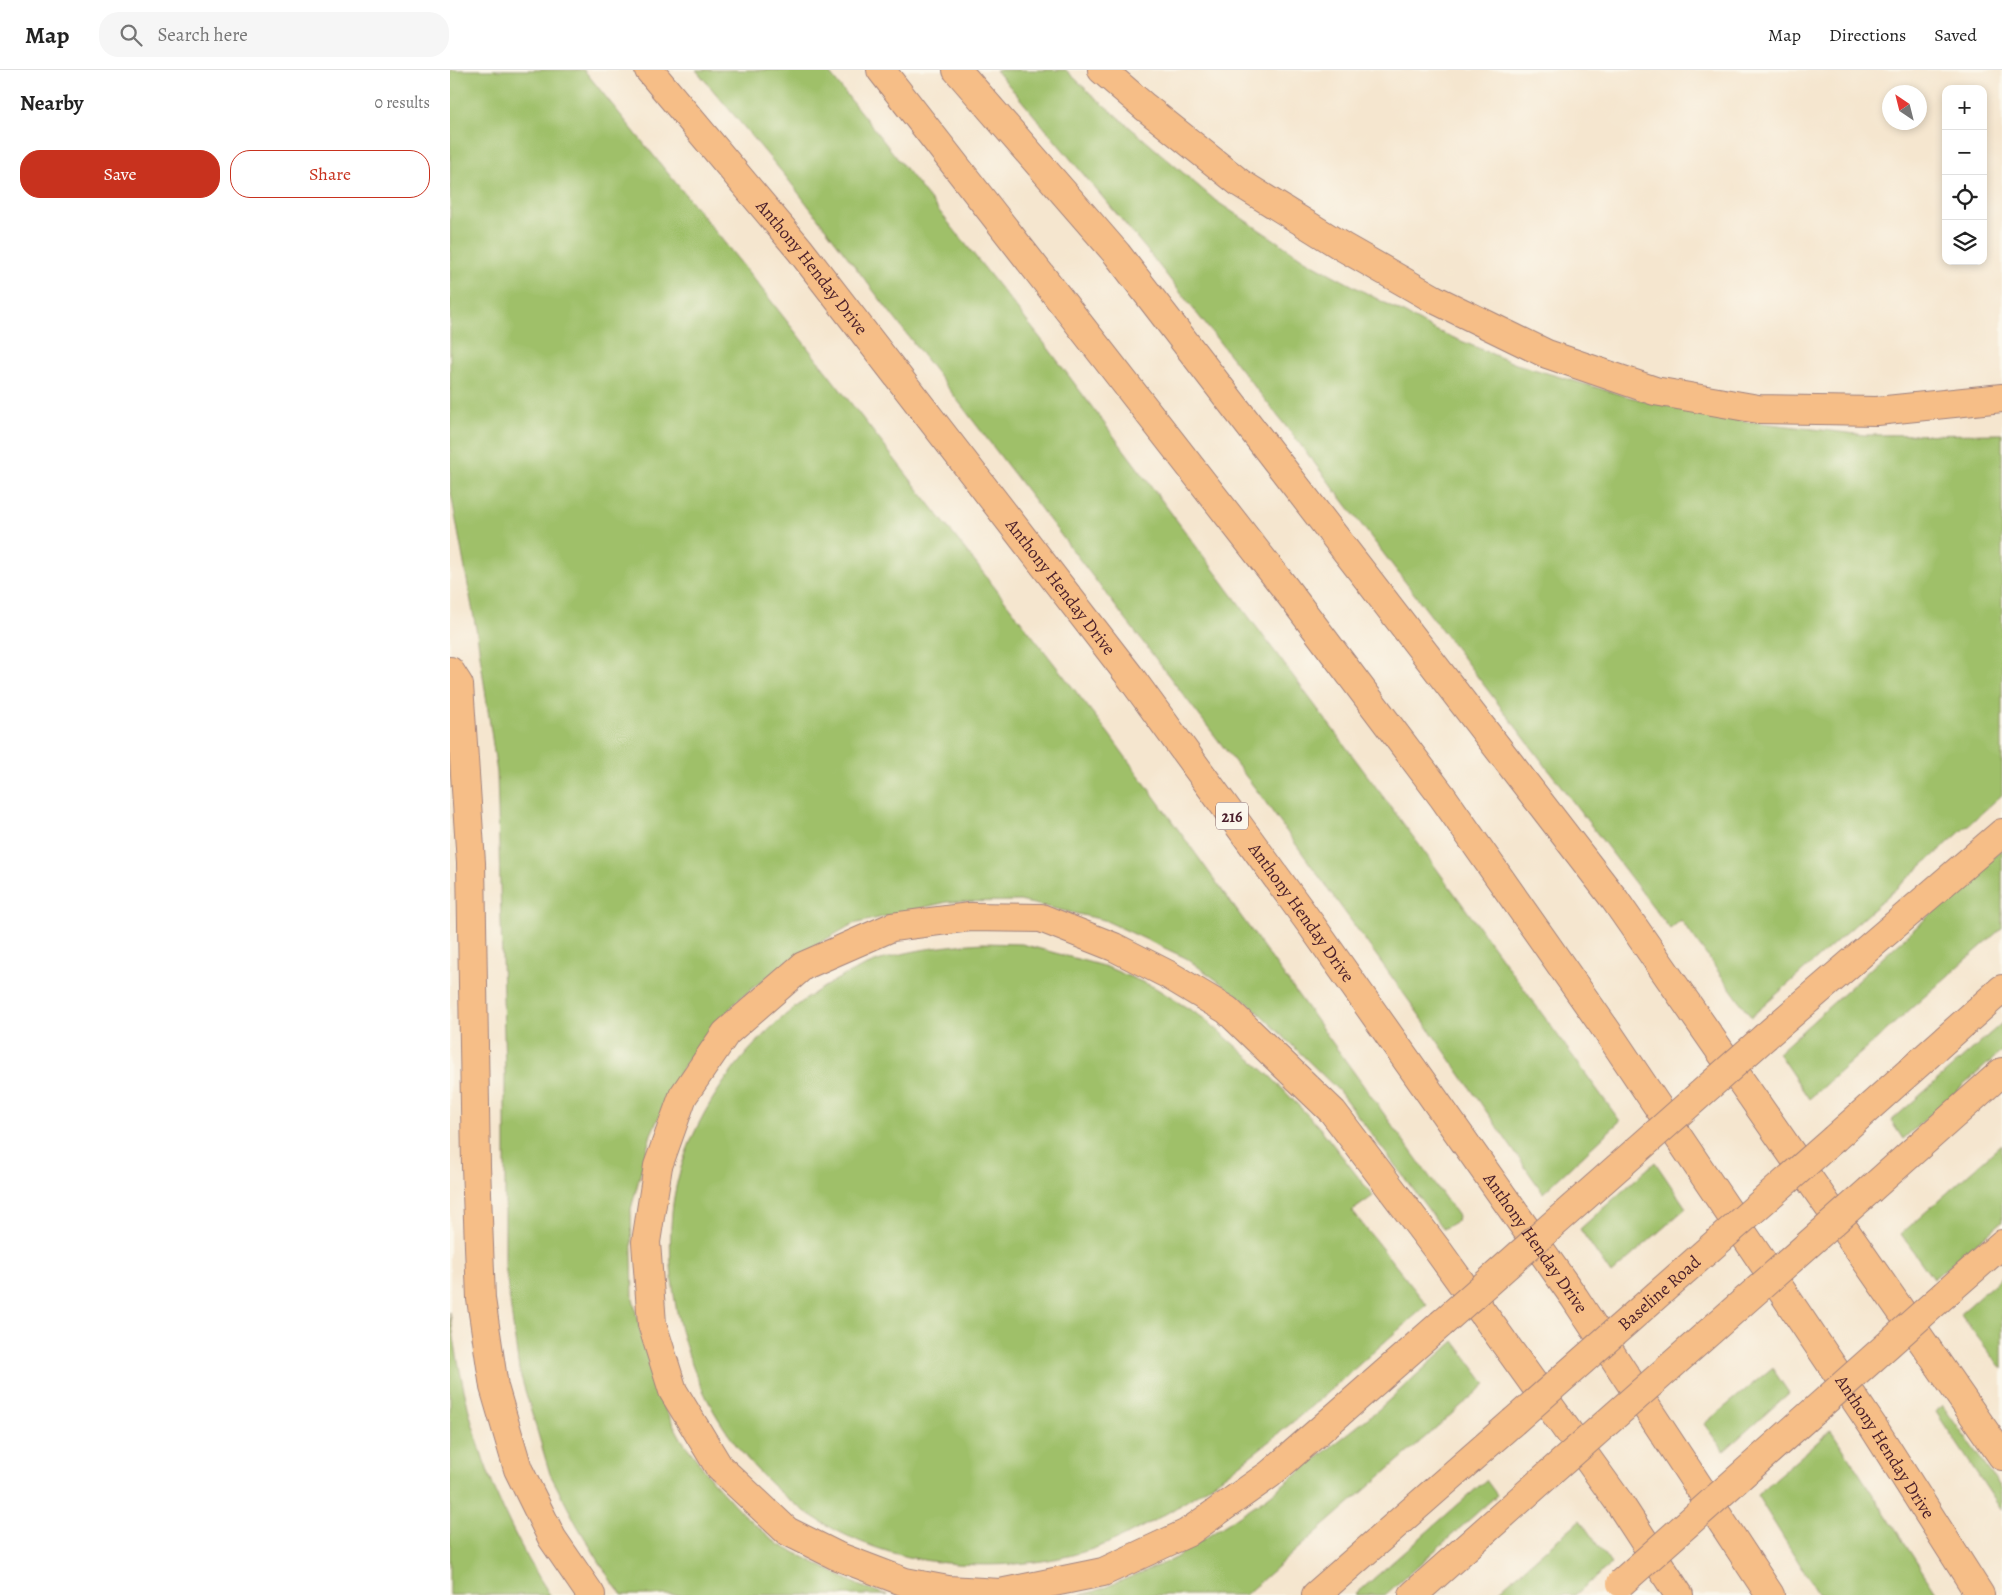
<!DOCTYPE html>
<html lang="en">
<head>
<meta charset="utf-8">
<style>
  body { margin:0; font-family:Alegreya,serif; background:#f6f6f6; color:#222 }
  .controls { position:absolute; right:15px; top:15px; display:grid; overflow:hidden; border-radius:10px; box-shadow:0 2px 8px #0003 }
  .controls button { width:45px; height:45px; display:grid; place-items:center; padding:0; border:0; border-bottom:1px solid #e0e0e0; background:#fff; color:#222; font:25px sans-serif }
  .compass { position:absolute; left:1432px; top:15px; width:45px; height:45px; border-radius:50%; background:#fff; box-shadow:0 2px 8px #0003; rotate:325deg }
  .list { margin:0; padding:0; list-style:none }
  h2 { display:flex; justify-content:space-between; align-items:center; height:65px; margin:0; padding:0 20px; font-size:21px }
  h2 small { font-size:16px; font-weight:400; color:#767676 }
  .actions { display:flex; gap:10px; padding:15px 20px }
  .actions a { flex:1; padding:11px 0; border:1px solid #c8321e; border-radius:20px; text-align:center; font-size:18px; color:#c8321e }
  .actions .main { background:#c8321e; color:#fff }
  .icon { flex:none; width:28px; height:28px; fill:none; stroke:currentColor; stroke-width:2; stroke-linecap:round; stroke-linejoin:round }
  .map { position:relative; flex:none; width:1552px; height:1525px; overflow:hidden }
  header { display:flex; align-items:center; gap:30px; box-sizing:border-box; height:70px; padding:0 25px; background:#fff; border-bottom:1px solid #e0e0e0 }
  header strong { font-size:24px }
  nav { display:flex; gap:28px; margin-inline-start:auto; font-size:18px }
  .search { width:350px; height:45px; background:#f6f6f6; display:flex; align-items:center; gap:12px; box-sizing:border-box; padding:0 18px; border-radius:20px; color:#767676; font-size:19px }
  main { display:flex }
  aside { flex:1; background:#fff }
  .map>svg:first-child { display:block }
</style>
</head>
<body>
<header>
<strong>Map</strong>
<div class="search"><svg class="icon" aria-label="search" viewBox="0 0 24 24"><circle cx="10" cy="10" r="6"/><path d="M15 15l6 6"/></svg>Search here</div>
<nav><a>Map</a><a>Directions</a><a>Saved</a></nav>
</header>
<main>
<aside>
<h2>Nearby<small>0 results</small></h2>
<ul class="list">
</ul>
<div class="actions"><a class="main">Save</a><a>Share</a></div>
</aside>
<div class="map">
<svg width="1552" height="1525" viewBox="0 0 1552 1525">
  <rect width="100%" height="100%" fill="#fbf7ec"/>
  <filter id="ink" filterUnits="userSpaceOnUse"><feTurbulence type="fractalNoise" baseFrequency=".02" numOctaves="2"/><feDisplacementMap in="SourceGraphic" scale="10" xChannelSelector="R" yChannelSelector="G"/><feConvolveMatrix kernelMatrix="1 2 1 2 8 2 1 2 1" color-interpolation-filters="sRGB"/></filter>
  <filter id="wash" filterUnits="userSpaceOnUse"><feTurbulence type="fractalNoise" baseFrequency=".0096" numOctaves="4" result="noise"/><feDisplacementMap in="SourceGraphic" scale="20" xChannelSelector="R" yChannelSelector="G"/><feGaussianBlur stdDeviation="1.12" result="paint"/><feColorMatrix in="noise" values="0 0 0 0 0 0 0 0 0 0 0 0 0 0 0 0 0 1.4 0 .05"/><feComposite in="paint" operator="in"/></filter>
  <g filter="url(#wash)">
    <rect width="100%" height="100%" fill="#f5e6cf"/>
    <g fill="#9fc069" stroke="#74704a">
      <polygon points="0,0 134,0 304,209 659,664 1008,1146 1007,1151 993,1159 889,1021 802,936 736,888 654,850 570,831 497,832 403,854 336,892 288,930 255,965 228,1005 201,1064 181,1139 183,1229 193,1273 211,1332 232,1370 262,1410 293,1444 328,1474 410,1516 437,1525 172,1525 161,1511 128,1457 100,1404 69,1300 55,1195 55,1001 47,703 27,564 0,418"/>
      <polygon points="246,0 377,0 595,274 970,776 1170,1051 1093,1123 975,953 811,726 337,108"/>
      <polygon points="546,0 616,0 641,24 766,131 855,190 985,260 1066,294 1179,327 1286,350 1415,365 1552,364 1552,725 1301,947 1231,850 1220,859 853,378 696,179"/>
      <polygon points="1552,779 1552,858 1359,1029 1328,983"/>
      <path d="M 533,873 L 572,874 L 657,897 L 704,917 L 755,949 L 821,1007 L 870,1058 L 923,1126 L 902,1141 L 977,1235 C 880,1318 775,1424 656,1474 C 609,1493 558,1497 507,1494 C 325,1482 205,1319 222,1142 C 232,1041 317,939 408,899 C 447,881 490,876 533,873 Z"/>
      <polygon points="1552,953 1552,981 1453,1069 1441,1051"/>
      <polygon points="1552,1074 1552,1152 1483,1209 1451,1164"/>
      <polygon points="1205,1092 1236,1138 1161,1204 1130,1159"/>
      <polygon points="1552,1207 1552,1299 1510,1244"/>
      <path d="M 0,1242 C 16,1352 40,1431 100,1525 L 0,1525 Z"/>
      <polygon points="1004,1271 1036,1314 795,1525 630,1525 646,1521 722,1490 816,1428 928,1340"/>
      <polygon points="1322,1298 1339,1323 1274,1381 1254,1354"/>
      <polygon points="1492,1335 1552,1419 1552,1441 1486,1342"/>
      <polygon points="1381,1360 1488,1525 1369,1525 1307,1425"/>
      <polygon points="1036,1410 1047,1425 935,1525 905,1525"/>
      <polygon points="1130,1450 1161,1494 1125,1525 1044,1525"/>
    </g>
  </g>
  <g filter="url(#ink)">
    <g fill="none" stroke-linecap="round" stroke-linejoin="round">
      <defs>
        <g id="primary">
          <polyline points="1385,1068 1552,919"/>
          <polyline points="1421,1119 1552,1002"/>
          <polyline points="866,1525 1063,1352"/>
          <polyline points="963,1525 1100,1403"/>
        </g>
        <g id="motorway">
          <path id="s1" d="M 199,0 L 350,180 L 682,609 L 862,856 L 1124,1227 L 1320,1525"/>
          <path id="s2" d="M 431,0 L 835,518 L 992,726 L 1157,961 L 1422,1355 L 1530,1525"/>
          <polyline points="507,0 667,184 1165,830 1552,1386"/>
          <polyline points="652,0 695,37 790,113 893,177 984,229 1097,284 1205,321 1308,339 1427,341 1552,328"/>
          <polyline points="0,601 9,615 21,793 26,1096 31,1229 44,1317 68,1399 102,1468 141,1525"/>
          <polyline points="1316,966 1552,763"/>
          <polyline points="1495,1224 1552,1174"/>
          <polyline points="991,1254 820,1404 737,1463 653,1502 550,1523 498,1520 455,1512 387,1486 337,1461 269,1397 223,1321 202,1254 196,1172 208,1096 233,1026 276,963 353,896 442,857 520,847 591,848 664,877 717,904 777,940 883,1042 989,1182 1168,1431 1229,1525"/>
        </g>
      </defs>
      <use href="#primary" stroke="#a0827d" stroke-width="30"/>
      <use href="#motorway" stroke="#a0827d" stroke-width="30"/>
      <use href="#primary" stroke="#f6be87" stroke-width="28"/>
      <use href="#motorway" stroke="#f6be87" stroke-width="28"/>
      <defs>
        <g id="primary-bridge">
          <path id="s3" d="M 1063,1352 L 1385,1068"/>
          <polyline points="1100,1403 1421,1119"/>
        </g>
        <g id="motorway-bridge">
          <polyline points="991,1254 1316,966"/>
          <polyline points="1171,1513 1495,1224"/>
        </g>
      </defs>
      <use href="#primary-bridge" stroke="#a0827d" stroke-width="30" stroke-linecap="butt"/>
      <use href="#motorway-bridge" stroke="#a0827d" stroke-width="30" stroke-linecap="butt"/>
      <use href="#primary-bridge" stroke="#f6be87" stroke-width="28"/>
      <use href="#motorway-bridge" stroke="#f6be87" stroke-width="28"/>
    </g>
  </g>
  <g text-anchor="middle" stroke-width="4" stroke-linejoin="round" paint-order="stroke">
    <rect fill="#fbf7ec" stroke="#7f6065" stroke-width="1" x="766" y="732.5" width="32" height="27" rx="4"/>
    <g font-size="16" font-weight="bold" fill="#4a1f2b">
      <text x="782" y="752">216</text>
    </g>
    <g font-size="18" fill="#4a1f2b" stroke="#fbf7ec">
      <text dy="6" stroke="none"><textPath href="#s1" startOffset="256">Anthony Henday Drive</textPath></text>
      <text dy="6" stroke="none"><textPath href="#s1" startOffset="661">Anthony Henday Drive</textPath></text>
      <text dy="6" stroke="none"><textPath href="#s1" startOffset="1066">Anthony Henday Drive</textPath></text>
      <text dy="6" stroke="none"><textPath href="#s1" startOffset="1471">Anthony Henday Drive</textPath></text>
      <text dy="6" stroke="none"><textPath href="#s3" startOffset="195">Baseline Road</textPath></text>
      <text dy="6" stroke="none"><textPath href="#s2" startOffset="1705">Anthony Henday Drive</textPath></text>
    </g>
  </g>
</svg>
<div class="controls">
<button>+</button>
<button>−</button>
<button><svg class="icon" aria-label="locate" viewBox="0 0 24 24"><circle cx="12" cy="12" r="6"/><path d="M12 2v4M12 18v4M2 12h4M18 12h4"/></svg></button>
<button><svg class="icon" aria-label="layers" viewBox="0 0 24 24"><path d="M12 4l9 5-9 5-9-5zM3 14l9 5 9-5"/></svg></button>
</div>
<svg class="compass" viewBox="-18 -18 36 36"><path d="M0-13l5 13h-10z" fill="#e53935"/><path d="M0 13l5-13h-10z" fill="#767676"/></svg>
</div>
</main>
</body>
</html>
